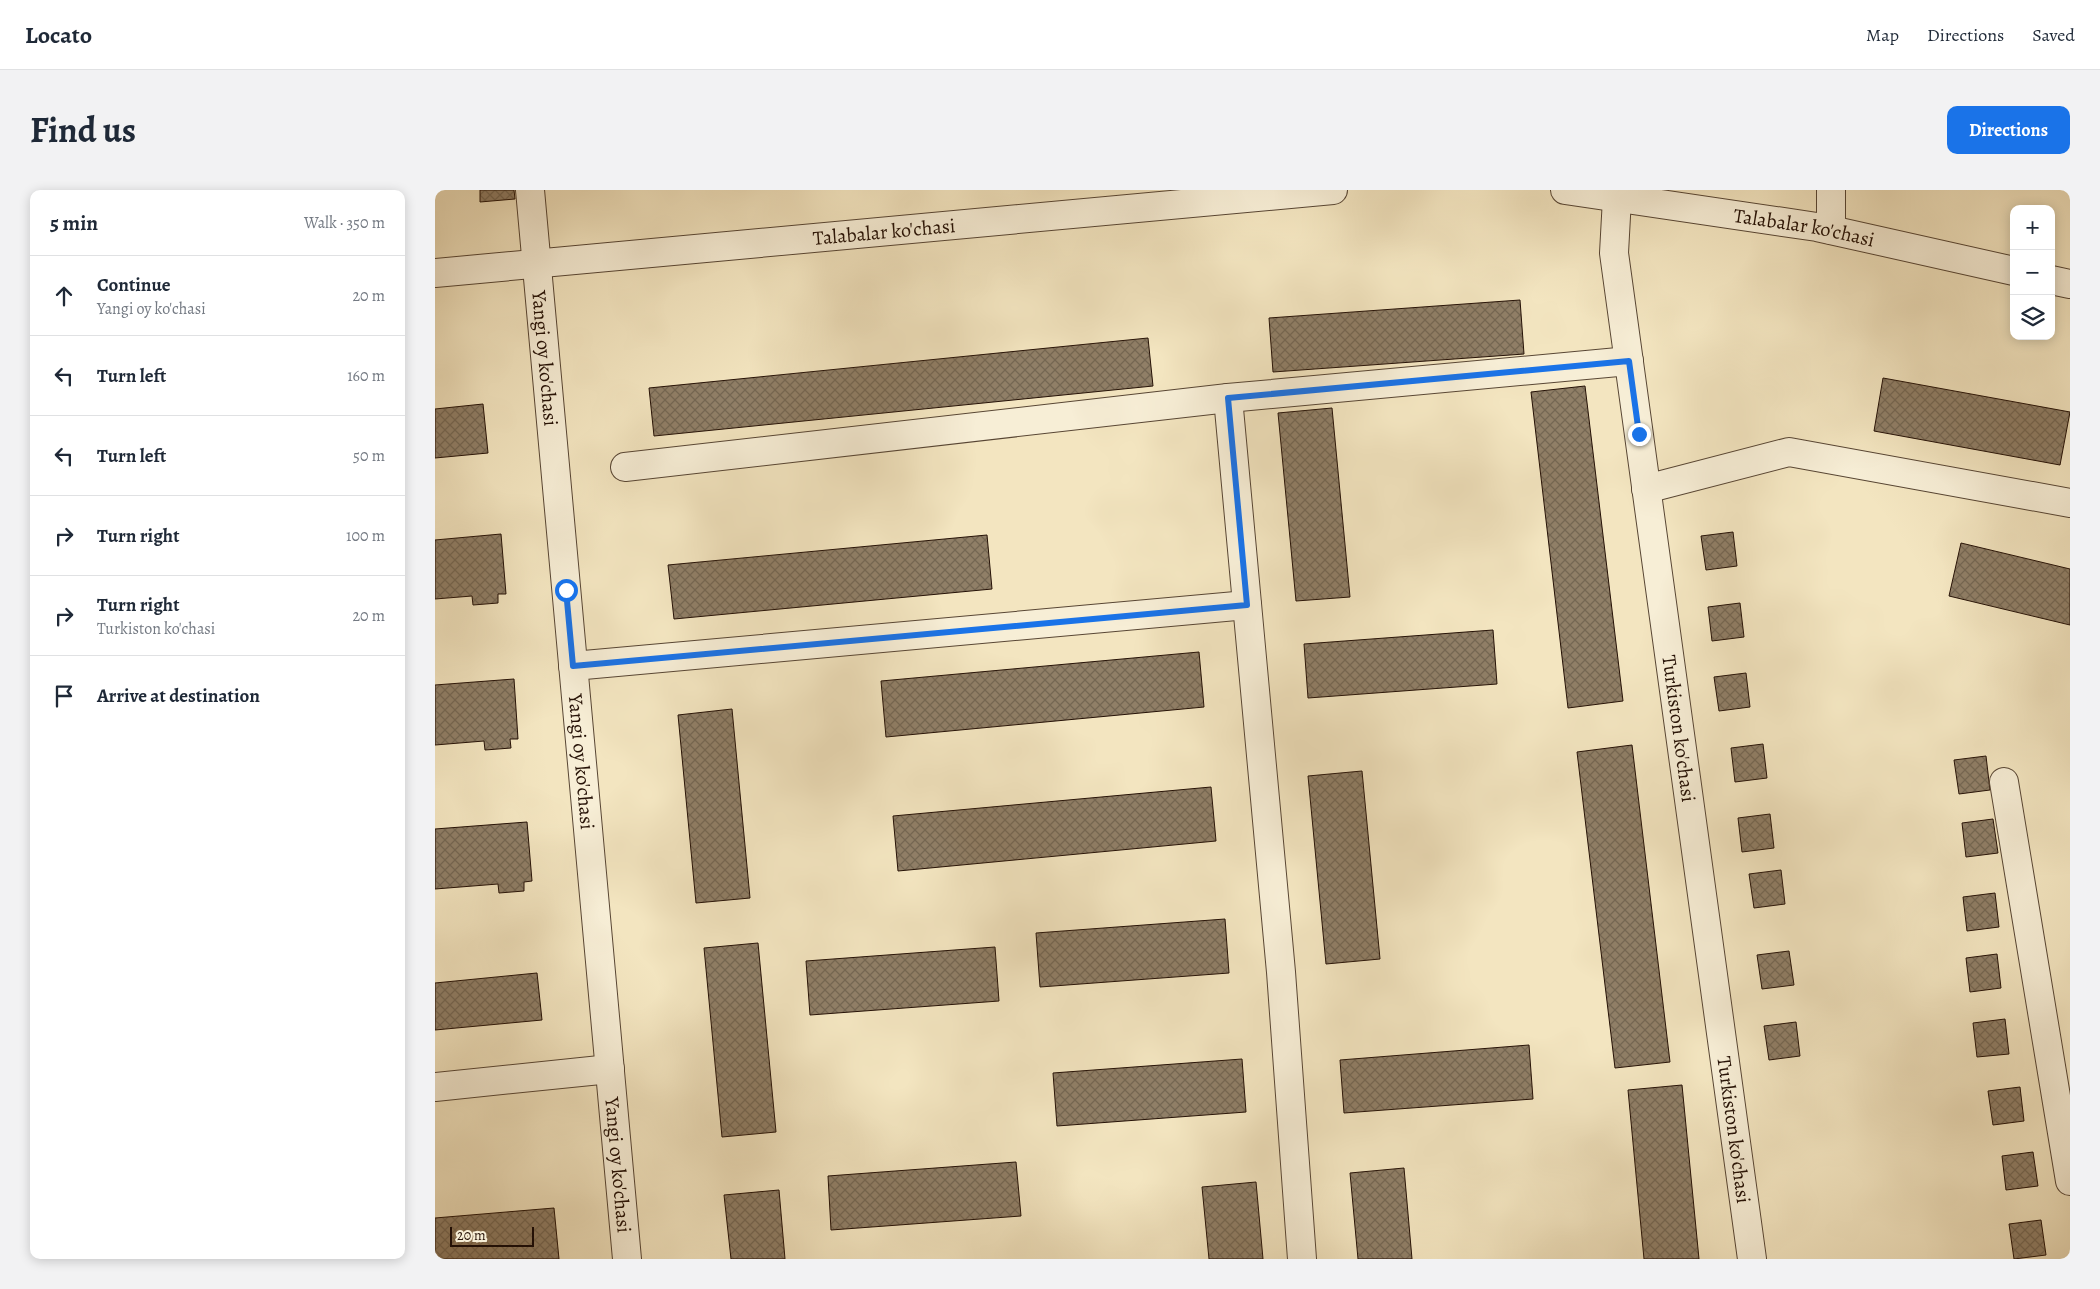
<!DOCTYPE html>
<html lang="en">
<head>
<meta charset="utf-8">
<style>
  body { margin:0; font-family:Alegreya,serif; background:#f2f2f3; color:#1f2937 }
  .controls { position:absolute; right:15px; top:15px; display:grid; overflow:hidden; border-radius:10px; box-shadow:0 2px 12px #0003 }
  .controls button { width:45px; height:45px; display:grid; place-items:center; padding:0; border:0; border-bottom:1px solid #e0e1e3; background:#fff; color:#1f2937; font:25px sans-serif }
  .scale { position:absolute; left:15px; bottom:12px; width:84px; box-sizing:border-box; padding-left:5px; border:2px solid #251106; border-top:0; font-size:14px; line-height:18px; white-space:nowrap; color:#251106; -webkit-text-stroke:4px #f7eed6; paint-order:stroke }
  .stop { position:absolute; width:15px; height:15px; margin:-11px; border:4px solid #1a73e8; border-radius:50%; background:#fff }
  .stop.end { background:#1a73e8; border-color:#fff; box-shadow:0 1px 5px #0008 }
  .list { margin:0; padding:0; list-style:none }
  h2 { display:flex; justify-content:space-between; align-items:center; height:65px; margin:0; padding:0 20px; font-size:21px }
  h2 small { font-size:16px; font-weight:400; color:#747a83 }
  .list li { display:grid; grid-template-columns:32px 1fr auto; gap:15px; align-items:center; box-sizing:border-box; height:80px; padding:0 20px; border-top:1px solid #e0e1e3 }
  .list b { display:block; font-size:19px; white-space:nowrap }
  .list p { margin:0; font-size:16px; white-space:nowrap; color:#747a83 }
  .list em { font-size:16px; font-style:normal; color:#747a83 }
  .icon { flex:none; width:28px; height:28px; fill:none; stroke:currentColor; stroke-width:2; stroke-linecap:round; stroke-linejoin:round }
  .map { position:relative; flex:none; width:1635px; height:1069px; overflow:hidden; border-radius:10px }
  header { display:flex; align-items:center; gap:30px; box-sizing:border-box; height:70px; padding:0 25px; background:#fff; border-bottom:1px solid #e0e1e3 }
  header strong { font-size:24px }
  nav { display:flex; gap:28px; margin-inline-start:auto; font-size:18px }
  .intro { display:flex; align-items:center; justify-content:space-between; box-sizing:border-box; height:120px; padding:0 30px }
  h1 { margin:0; font-size:35px }
  .button { padding:12px 22px; border-radius:10px; background:#1a73e8; color:#fff; font-size:18px; font-weight:700 }
  main { display:flex; gap:30px; padding:0 30px }
  aside { flex:1; background:#fff; border-radius:10px; box-shadow:0 2px 12px #0003 }
  .map>svg:first-child { display:block }
</style>
</head>
<body>
<header>
<strong>Locato</strong>
<nav><a>Map</a><a>Directions</a><a>Saved</a></nav>
</header>
<div class="intro"><h1>Find us</h1><a class="button">Directions</a></div>
<main>
<aside>
<h2>5 min<small>Walk · 350 m</small></h2>
<ul class="list">
<li><svg class="icon" aria-label="ahead" viewBox="0 0 24 24"><path d="M12 20V5M6 11l6-6 6 6"/></svg><div><b>Continue</b><p>Yangi oy ko'chasi</p></div><em>20 m</em></li>
<li><svg class="icon" aria-label="left" viewBox="0 0 24 24"><path d="M17 20v-9H6M10 6l-5 5 5 5"/></svg><div><b>Turn left</b></div><em>160 m</em></li>
<li><svg class="icon" aria-label="left" viewBox="0 0 24 24"><path d="M17 20v-9H6M10 6l-5 5 5 5"/></svg><div><b>Turn left</b></div><em>50 m</em></li>
<li><svg class="icon" aria-label="right" viewBox="0 0 24 24"><path d="M7 20v-9h11M14 6l5 5-5 5"/></svg><div><b>Turn right</b></div><em>100 m</em></li>
<li><svg class="icon" aria-label="right" viewBox="0 0 24 24"><path d="M7 20v-9h11M14 6l5 5-5 5"/></svg><div><b>Turn right</b><p>Turkiston ko'chasi</p></div><em>20 m</em></li>
<li><svg class="icon" aria-label="arrive" viewBox="0 0 24 24"><path d="M6 21V4h12l-3 4 3 4H6"/></svg><div><b>Arrive at destination</b></div></li>
</ul>
</aside>
<div class="map">
<svg width="1635" height="1069" viewBox="0 0 1635 1069">
  <defs>
    <pattern id="building-cross-hatch" width="8" height="8" patternUnits="userSpaceOnUse" patternTransform="scale(1.25)"><rect width="8" height="8" fill="#907f67"/><path d="M0 0l8 8M0 8l8-8" fill="none" stroke="#756753"/></pattern>
  </defs>
  <rect width="100%" height="100%" fill="#f3e5c0"/>
  <filter id="stains"><feTurbulence type="fractalNoise" baseFrequency=".004" numOctaves="4"/><feColorMatrix values="0 0 0 0 .2 0 0 0 0 .09 0 0 0 0 .02 0 0 0 .5 -.17"/></filter>
  <radialGradient id="worn" r=".72"><stop offset=".6" stop-color="#630" stop-opacity="0"/><stop offset="1" stop-color="#630" stop-opacity=".3"/></radialGradient>
  <g fill="url(#building-cross-hatch)" stroke="#251106">
    <polygon points="45,0 79,0 80,9 45,12"/>
    <polygon points="1085,110 1089,164 838,182 834,128"/>
    <polygon points="713,148 718,196 219,246 214,198"/>
    <polygon points="1448,188 1635,222 1625,275 1439,241"/>
    <polygon points="1150,196 1188,511 1133,518 1096,202"/>
    <polygon points="48,214 53,263 0,268 0,219"/>
    <polygon points="897,218 915,407 861,411 843,223"/>
    <polygon points="1298,342 1302,376 1271,380 1266,346"/>
    <polygon points="66,344 71,404 63,404 63,413 38,415 37,406 0,409 0,350"/>
    <polygon points="552,345 557,399 239,429 233,375"/>
    <polygon points="1526,353 1635,379 1635,435 1514,406"/>
    <polygon points="1305,413 1309,447 1277,451 1273,417"/>
    <polygon points="1058,440 1062,494 873,508 869,454"/>
    <polygon points="764,462 769,517 451,547 446,491"/>
    <polygon points="1311,483 1315,517 1284,521 1279,487"/>
    <polygon points="79,489 83,549 75,549 76,558 50,560 49,551 0,555 0,495"/>
    <polygon points="297,519 315,708 261,713 243,525"/>
    <polygon points="1328,554 1332,588 1300,592 1296,558"/>
    <polygon points="1197,555 1235,872 1180,878 1142,562"/>
    <polygon points="1551,566 1555,600 1524,604 1519,570"/>
    <polygon points="927,581 945,769 891,774 873,586"/>
    <polygon points="776,597 781,651 463,681 458,626"/>
    <polygon points="1335,624 1339,658 1307,662 1303,628"/>
    <polygon points="1558,629 1563,663 1531,667 1527,633"/>
    <polygon points="92,632 97,691 89,692 89,701 64,703 63,694 0,699 0,639"/>
    <polygon points="1346,680 1350,714 1319,718 1314,684"/>
    <polygon points="1560,703 1564,737 1532,741 1528,707"/>
    <polygon points="790,729 794,783 605,797 601,743"/>
    <polygon points="323,753 341,942 287,947 269,758"/>
    <polygon points="560,757 564,811 375,825 371,771"/>
    <polygon points="1354,761 1359,795 1327,799 1322,765"/>
    <polygon points="1562,764 1566,798 1535,802 1531,768"/>
    <polygon points="102,783 107,830 0,840 0,793"/>
    <polygon points="1570,829 1574,864 1542,867 1538,833"/>
    <polygon points="1361,832 1365,866 1334,870 1329,836"/>
    <polygon points="1094,855 1098,909 909,923 905,870"/>
    <polygon points="807,869 811,922 622,936 618,883"/>
    <polygon points="1247,895 1264,1069 1209,1069 1193,900"/>
    <polygon points="1585,897 1589,931 1558,935 1553,901"/>
    <polygon points="1598,962 1603,996 1571,1000 1567,966"/>
    <polygon points="581,972 586,1026 396,1040 393,986"/>
    <polygon points="969,978 977,1069 923,1069 915,983"/>
    <polygon points="821,992 828,1069 774,1069 767,997"/>
    <polygon points="344,1000 350,1069 296,1069 289,1005"/>
    <polygon points="119,1018 124,1069 0,1069 0,1028"/>
    <polygon points="1606,1030 1611,1065 1579,1069 1574,1034"/>
  </g>
  <g fill="none" stroke-linecap="round" stroke-linejoin="round">
    <defs>
      <g id="minor">
        <path id="s1" d="M 95,0 L 192,1069"/>
        <path id="s2" d="M 1130,0 L 1382,37 L 1579,81"/>
        <polyline points="1396,0 1396,40"/>
        <path id="s3" d="M 1182,8 L 1179,63 L 1317,1069"/>
        <path id="s4" d="M 0,83 L 898,0"/>
        <polyline points="1616,90 1635,94"/>
        <polyline points="793,208 846,782 867,1069"/>
        <polyline points="190,277 793,208 1194,171"/>
        <polyline points="1211,299 1354,262 1635,313"/>
        <polyline points="138,476 812,415"/>
        <polyline points="1569,592 1635,991"/>
        <polyline points="0,897 175,879"/>
      </g>
    </defs>
    <use href="#minor" stroke="#584634" stroke-width="30"/>
    <use href="#minor" stroke="#f7eed6" stroke-width="28"/>
  </g>
  <g fill="none" stroke-linecap="round" stroke-linejoin="round">
    <polyline stroke="#1a73e8" stroke-width="6" points="131,400 138,476 812,415 793,208 1194,171 1204,244"/>
  </g>
  <g text-anchor="middle" stroke-width="4.5" stroke-linejoin="round" paint-order="stroke">
    <g font-size="20" fill="#251106" stroke="#f7eed6">
      <text dy="7" stroke="none"><textPath href="#s2" startOffset="242">Talabalar ko'chasi</textPath></text>
      <text dy="7" stroke="none"><textPath href="#s4" startOffset="451">Talabalar ko'chasi</textPath></text>
      <text dy="7" stroke="none"><textPath href="#s1" startOffset="169">Yangi oy ko'chasi</textPath></text>
      <text dy="7" stroke="none"><textPath href="#s3" startOffset="535">Turkiston ko'chasi</textPath></text>
      <text dy="7" stroke="none"><textPath href="#s1" startOffset="574">Yangi oy ko'chasi</textPath></text>
      <text dy="7" stroke="none"><textPath href="#s3" startOffset="940">Turkiston ko'chasi</textPath></text>
      <text dy="7" stroke="none"><textPath href="#s1" startOffset="979">Yangi oy ko'chasi</textPath></text>
    </g>
  </g>
  <rect width="100%" height="100%" filter="url(#stains)"/>
  <rect width="100%" height="100%" fill="url(#worn)"/>
</svg>
<div class="controls">
<button>+</button>
<button>−</button>
<button><svg class="icon" aria-label="layers" viewBox="0 0 24 24"><path d="M12 4l9 5-9 5-9-5zM3 14l9 5 9-5"/></svg></button>
</div>
<div class="scale">20 m</div>
<div class="stop" style="left:131px;top:400px"></div>
<div class="stop end" style="left:1204px;top:244px"></div>
</div>
</main>
</body>
</html>
